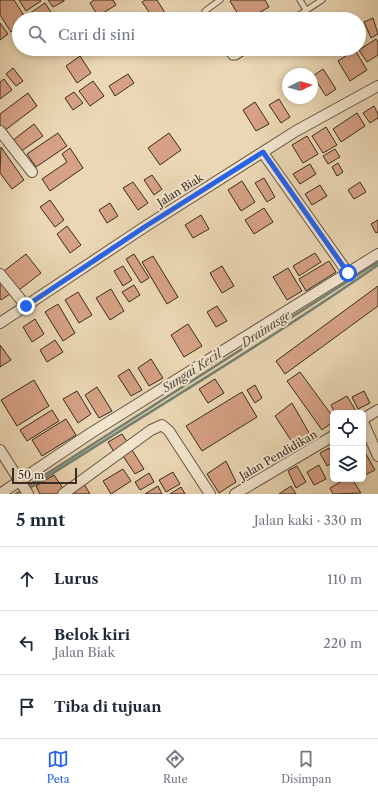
<!DOCTYPE html>
<html lang="id">
<head>
<meta charset="utf-8">
<style>
  body { margin:0; font-family:"Libre Caslon Text",serif; background:#f6f6f7; color:#1f2937 }
  .controls { position:absolute; right:12px; bottom:12px; display:grid; overflow:hidden; border-radius:6px; box-shadow:0 2px 6px #0003 }
  .controls button { width:36px; height:36px; display:grid; place-items:center; padding:0; border:0; border-bottom:1px solid #e0e1e3; background:#fff; color:#1f2937; font:20px sans-serif }
  .compass { position:absolute; left:282px; top:68px; width:36px; height:36px; border-radius:50%; background:#fff; box-shadow:0 2px 6px #0003; rotate:85deg }
  .scale { position:absolute; left:12px; bottom:10px; width:65px; box-sizing:border-box; padding-left:4px; border:2px solid #392c1f; border-top:0; font-size:11px; line-height:14px; white-space:nowrap; color:#392c1f; -webkit-text-stroke:3px #f2e5ce; paint-order:stroke }
  .stop { position:absolute; width:12px; height:12px; margin:-9px; border:3px solid #2563eb; border-radius:50%; background:#fff }
  .stop.end { background:#2563eb; border-color:#fff; box-shadow:0 1px 4px #0008 }
  .list { margin:0; padding:0; list-style:none }
  h2 { display:flex; justify-content:space-between; align-items:center; height:52px; margin:0; padding:0 16px; font-size:17px }
  h2 small { font-size:13px; font-weight:400; color:#747a83 }
  .list li { display:grid; grid-template-columns:26px 1fr auto; gap:12px; align-items:center; box-sizing:border-box; height:64px; padding:0 16px; border-top:1px solid #e0e1e3 }
  .list b { display:block; font-size:15px; white-space:nowrap }
  .list p { margin:0; font-size:13px; white-space:nowrap; color:#747a83 }
  .list em { font-size:13px; font-style:normal; color:#747a83 }
  .icon { flex:none; width:22px; height:22px; fill:none; stroke:currentColor; stroke-width:2; stroke-linecap:round; stroke-linejoin:round }
  .map { position:relative; flex:none; width:378px; height:494px; overflow:hidden }
  .search { position:absolute; background:#fff; box-shadow:0 2px 6px #0003; left:12px; right:12px; top:12px; height:44px; display:flex; align-items:center; gap:10px; box-sizing:border-box; padding:0 14px; border-radius:22px; color:#747a83; font-size:15px }
  .sheet { height:244px; background:#fff }
  nav { display:flex; justify-content:space-around; align-items:center; box-sizing:border-box; height:56px; border-top:1px solid #e0e1e3; background:#fff; font-size:11px; color:#747a83 }
  nav a { display:grid; justify-items:center; gap:2px }
  nav .on { color:#2563eb }
  .map>svg:first-child { display:block }
</style>
</head>
<body>
<div class="map">
<svg width="378" height="494" viewBox="0 0 378 494">
  <rect width="100%" height="100%" fill="#ebd7b4"/>
  <filter id="stains"><feTurbulence type="fractalNoise" baseFrequency=".005" numOctaves="4"/><feColorMatrix values="0 0 0 0 .2 0 0 0 0 .09 0 0 0 0 .02 0 0 0 .5 -.17"/></filter>
  <radialGradient id="worn" r=".72"><stop offset=".6" stop-color="#630" stop-opacity="0"/><stop offset="1" stop-color="#630" stop-opacity=".3"/></radialGradient>
  <g fill="none" stroke-linecap="round" stroke-linejoin="round">
    <g stroke="#738172" stroke-width="2.5">
      <polyline points="26,487 378,262"/>
      <path d="M 28,489 C 145,414 264,344 378,265"/>
      <polyline points="16,494 22,490"/>
    </g>
  </g>
  <g fill="#d6a184" stroke="#392c1f">
    <polygon points="0,0 14,0 26,19 19,19 19,26 11,32 0,15"/>
    <polygon points="19,0 40,0 41,1 26,11"/>
    <polygon points="48,0 64,0 64,1 53,7"/>
    <polygon points="94,0 113,0 116,5 98,16 90,3"/>
    <polygon points="145,0 157,0 167,16 163,19 154,19 142,2"/>
    <polygon points="232,0 265,0 269,7 249,19 241,19 230,1"/>
    <polygon points="45,3 51,12 41,19 33,19 29,14"/>
    <polygon points="373,18 378,34 371,38 364,22"/>
    <polygon points="0,23 8,34 0,40"/>
    <polygon points="376,39 378,42 378,55 367,62 359,50"/>
    <polygon points="355,50 367,70 350,81 338,61"/>
    <polygon points="80,56 91,73 77,83 66,66"/>
    <polygon points="13,68 23,81 16,86 6,74"/>
    <polygon points="323,69 336,89 326,96 313,76"/>
    <polygon points="128,74 134,83 115,96 109,86"/>
    <polygon points="4,79 12,90 0,99 0,82"/>
    <polygon points="93,81 104,96 90,106 79,91"/>
    <polygon points="74,92 83,103 73,110 65,98"/>
    <polygon points="28,93 37,106 4,131 0,125 0,114"/>
    <polygon points="279,99 290,117 281,123 269,105"/>
    <polygon points="255,102 269,124 256,131 243,110"/>
    <polygon points="374,106 378,114 378,118 370,123 363,113"/>
    <polygon points="357,113 365,126 341,142 333,129"/>
    <polygon points="34,124 43,136 20,152 12,141"/>
    <polygon points="326,127 337,145 323,153 312,136"/>
    <polygon points="58,133 67,146 36,167 27,154"/>
    <polygon points="169,133 181,150 160,165 148,148"/>
    <polygon points="307,136 318,154 303,163 292,145"/>
    <polygon points="1,147 24,180 12,189 0,173"/>
    <polygon points="70,148 83,168 50,191 42,179 67,162 62,154"/>
    <polygon points="335,149 340,157 328,164 323,156"/>
    <polygon points="338,163 343,172 337,176 332,167"/>
    <polygon points="310,164 316,174 300,184 293,174"/>
    <polygon points="152,175 162,189 154,195 144,180"/>
    <polygon points="264,178 275,197 267,202 255,183"/>
    <polygon points="242,181 255,202 241,211 228,190"/>
    <polygon points="133,182 148,203 138,210 123,188"/>
    <polygon points="360,182 366,192 354,199 348,190"/>
    <polygon points="320,185 327,196 312,205 305,194"/>
    <polygon points="50,200 64,220 55,227 40,207"/>
    <polygon points="110,203 118,216 107,223 99,210"/>
    <polygon points="264,208 273,222 254,234 245,220"/>
    <polygon points="201,215 209,229 193,238 185,225"/>
    <polygon points="378,220 378,232 376,233 371,224"/>
    <polygon points="67,226 81,245 70,253 57,234"/>
    <polygon points="315,253 321,262 299,276 293,266"/>
    <polygon points="26,254 41,273 19,290 4,271"/>
    <polygon points="134,254 149,278 141,283 126,259"/>
    <polygon points="153,256 178,297 167,304 142,262"/>
    <polygon points="329,261 336,272 306,291 299,279"/>
    <polygon points="123,266 132,280 123,286 114,271"/>
    <polygon points="222,266 234,286 222,293 210,273"/>
    <polygon points="288,268 302,291 287,300 273,277"/>
    <polygon points="0,280 10,294 1,300 0,298"/>
    <polygon points="134,285 140,295 129,302 122,292"/>
    <polygon points="378,286 378,306 285,374 276,361"/>
    <polygon points="111,289 124,311 110,320 96,298"/>
    <polygon points="78,292 92,315 79,323 65,300"/>
    <polygon points="58,304 75,333 63,341 45,312"/>
    <polygon points="217,306 227,321 216,327 207,312"/>
    <polygon points="35,319 44,334 32,342 23,327"/>
    <polygon points="188,324 202,346 184,357 171,335"/>
    <polygon points="55,340 63,352 47,362 40,350"/>
    <polygon points="0,345 11,360 0,367"/>
    <polygon points="151,359 163,378 149,386 138,368"/>
    <polygon points="129,369 142,390 131,396 118,376"/>
    <polygon points="300,372 333,417 333,422 322,430 287,381"/>
    <polygon points="215,379 224,393 208,403 199,389"/>
    <polygon points="34,380 49,406 17,426 1,400"/>
    <polygon points="255,385 262,398 255,403 247,390"/>
    <polygon points="97,387 112,411 99,418 85,395"/>
    <polygon points="77,391 91,414 78,423 63,399"/>
    <polygon points="364,391 370,403 358,409 352,397"/>
    <polygon points="242,392 257,417 202,451 186,426"/>
    <polygon points="347,396 356,411 352,413 335,413 331,405"/>
    <polygon points="292,403 312,438 296,448 275,416"/>
    <polygon points="52,410 59,421 27,441 20,430"/>
    <polygon points="66,419 76,435 42,456 32,440"/>
    <polygon points="122,434 128,443 114,452 108,442"/>
    <polygon points="329,448 333,455 333,462 327,466 320,453"/>
    <polygon points="363,449 375,470 363,476"/>
    <polygon points="132,450 144,469 135,474 123,456"/>
    <polygon points="226,461 236,482 219,493 207,474"/>
    <polygon points="319,465 326,479 314,485 307,472"/>
    <polygon points="297,466 306,482 296,488 288,471"/>
    <polygon points="123,469 131,481 111,494 103,481"/>
    <polygon points="173,472 180,484 166,492 159,480"/>
    <polygon points="149,473 154,482 140,490 135,482"/>
    <polygon points="54,475 64,490 58,494 40,494 36,486"/>
    <polygon points="346,479 352,479 361,493 333,494 330,488"/>
    <polygon points="84,484 90,494 75,494 73,491"/>
    <polygon points="158,486 162,494 145,494"/>
    <polygon points="291,486 296,494 279,494"/>
    <polygon points="181,487 185,494 170,494"/>
  </g>
  <g fill="none" stroke-linecap="round" stroke-linejoin="round">
    <defs>
      <g id="service">
        <polyline points="300,0 306,10"/>
        <polyline points="207,19 205,11 220,0"/>
        <polyline points="293,19 322,0"/>
        <polyline points="225,49 232,57 236,57 248,49"/>
      </g>
      <g id="minor">
        <polyline points="0,131 32,172"/>
        <polyline points="263,153 348,273"/>
        <polyline points="0,274 26,306"/>
        <polyline points="0,323 146,226 296,131 378,86"/>
        <polyline points="363,419 378,410"/>
        <polyline points="363,422 378,456"/>
        <polyline points="0,450 28,494"/>
        <polyline points="0,494 91,433 378,254"/>
        <polyline points="63,494 151,430 162,425 169,431 210,494"/>
        <polyline points="235,494 333,436"/>
      </g>
    </defs>
    <use href="#service" stroke="#665744" stroke-width="7"/>
    <use href="#minor" stroke="#665744" stroke-width="12"/>
    <use href="#service" stroke="#f2e5ce" stroke-width="5"/>
    <use href="#minor" stroke="#f2e5ce" stroke-width="10"/>
  </g>
  <g fill="none" stroke-linecap="round" stroke-linejoin="round">
    <polyline stroke="#2563eb" stroke-width="5" points="26,306 146,226 263,152 348,273"/>
  </g>
  <g text-anchor="middle" stroke-width="4" stroke-linejoin="round" paint-order="stroke">
    <g font-size="11" fill="#392c1f" stroke="#f2e5ce">
      <text transform="translate(180 190) rotate(-32)" y="4">Jalan Biak</text>
      <text transform="translate(278 455) rotate(-30)" y="4">Jalan Pendidikan</text>
    </g>
    <g font-size="12" font-style="italic" fill="#515042" stroke="#f2e5ce">
      <text transform="translate(266 329) rotate(-33)" y="4">Drainasge</text>
      <text transform="translate(192 371) rotate(-33)" y="4">Sungai Kecil</text>
    </g>
  </g>
  <rect width="100%" height="100%" filter="url(#stains)"/>
  <rect width="100%" height="100%" fill="url(#worn)"/>
</svg>
<div class="controls">
<button><svg class="icon" aria-label="locate" viewBox="0 0 24 24"><circle cx="12" cy="12" r="6"/><path d="M12 2v4M12 18v4M2 12h4M18 12h4"/></svg></button>
<button><svg class="icon" aria-label="layers" viewBox="0 0 24 24"><path d="M12 4l9 5-9 5-9-5zM3 14l9 5 9-5"/></svg></button>
</div>
<svg class="compass" viewBox="-18 -18 36 36"><path d="M0-13l5 13h-10z" fill="#e53935"/><path d="M0 13l5-13h-10z" fill="#747a83"/></svg>
<div class="scale">50 m</div>
<div class="stop" style="left:348px;top:273px"></div>
<div class="stop end" style="left:26px;top:306px"></div>
<div class="search"><svg class="icon" aria-label="search" viewBox="0 0 24 24"><circle cx="10" cy="10" r="6"/><path d="M15 15l6 6"/></svg>Cari di sini</div>
</div>
<section class="sheet">
<h2>5 mnt<small>Jalan kaki · 330 m</small></h2>
<ul class="list">
<li><svg class="icon" aria-label="ahead" viewBox="0 0 24 24"><path d="M12 20V5M6 11l6-6 6 6"/></svg><div><b>Lurus</b></div><em>110 m</em></li>
<li><svg class="icon" aria-label="left" viewBox="0 0 24 24"><path d="M17 20v-9H6M10 6l-5 5 5 5"/></svg><div><b>Belok kiri</b><p>Jalan Biak</p></div><em>220 m</em></li>
<li><svg class="icon" aria-label="arrive" viewBox="0 0 24 24"><path d="M6 21V4h12l-3 4 3 4H6"/></svg><div><b>Tiba di tujuan</b></div></li>
</ul>
</section>
<nav>
<a class="on"><svg class="icon" aria-label="map" viewBox="0 0 24 24"><path d="M3 6l6-2 6 2 6-2v14l-6 2-6-2-6 2zM9 4v14M15 6v14"/></svg>Peta</a>
<a><svg class="icon" aria-label="directions" viewBox="0 0 24 24"><path d="M12 3l9 9-9 9-9-9zM9 14v-3h6M13 9l2 2-2 2"/></svg>Rute</a>
<a><svg class="icon" aria-label="saved" viewBox="0 0 24 24"><path d="M7 4h10v16l-5-4-5 4z"/></svg>Disimpan</a>
</nav>
</body>
</html>
